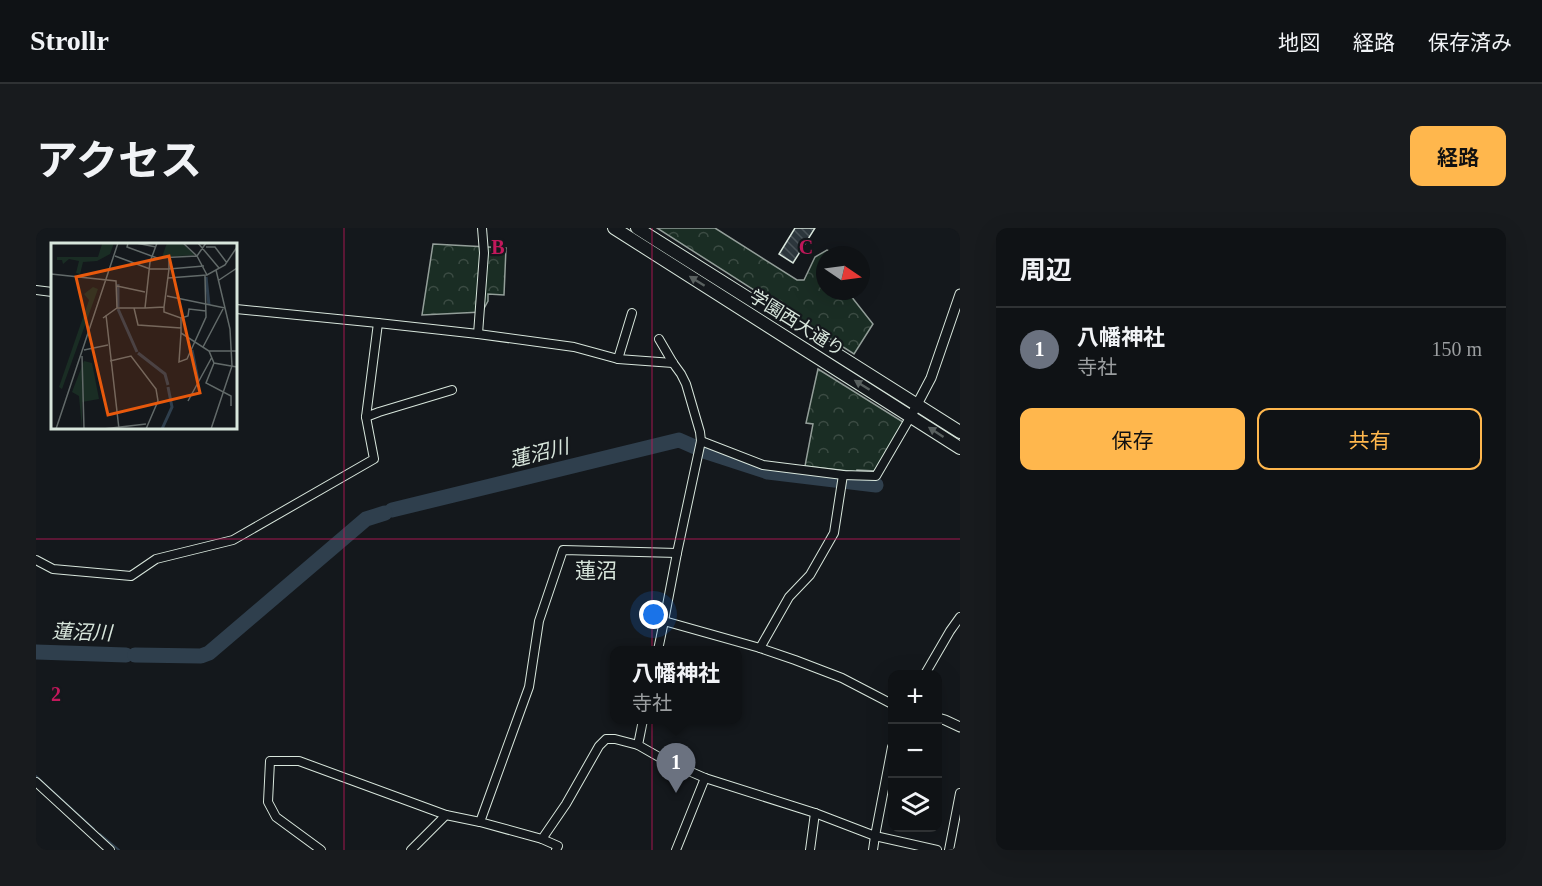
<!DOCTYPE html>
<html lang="ja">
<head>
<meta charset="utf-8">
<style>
  body { margin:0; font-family:"Times New Roman","Noto Sans JP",serif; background:#181b1e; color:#f1f3f6 }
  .controls { position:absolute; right:18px; bottom:18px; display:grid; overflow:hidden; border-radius:12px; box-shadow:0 6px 24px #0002 }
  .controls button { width:54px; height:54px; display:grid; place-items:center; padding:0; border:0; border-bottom:2px solid #2f3234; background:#0f1215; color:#f1f3f6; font:30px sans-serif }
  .compass { position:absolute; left:780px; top:18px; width:54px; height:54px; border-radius:50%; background:#0f1215; box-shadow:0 6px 24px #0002; rotate:103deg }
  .you { position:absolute; left:618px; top:387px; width:21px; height:21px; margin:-15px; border:4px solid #fff; border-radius:50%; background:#1a73e8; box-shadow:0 0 0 9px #1a73e833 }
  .badge { display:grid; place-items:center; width:39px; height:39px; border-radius:50%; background:#ffb74d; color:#fff; font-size:20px; font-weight:700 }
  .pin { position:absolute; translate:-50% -50px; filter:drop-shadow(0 2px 3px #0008) }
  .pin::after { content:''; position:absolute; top:32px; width:21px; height:18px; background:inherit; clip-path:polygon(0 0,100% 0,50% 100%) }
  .popup { position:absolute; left:574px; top:418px; width:132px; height:78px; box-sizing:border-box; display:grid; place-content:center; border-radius:12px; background:#0f1215; filter:drop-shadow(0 2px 4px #0005); font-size:20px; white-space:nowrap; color:#9b9ea0 }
  .popup b { font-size:22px; color:#f1f3f6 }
  .popup::after { content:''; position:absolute; left:50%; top:100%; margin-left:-12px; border:12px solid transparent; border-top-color:#0f1215 }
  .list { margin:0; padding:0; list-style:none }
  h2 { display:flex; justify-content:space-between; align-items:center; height:78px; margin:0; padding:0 24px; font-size:26px }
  h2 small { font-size:20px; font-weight:400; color:#9b9ea0 }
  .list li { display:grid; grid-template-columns:39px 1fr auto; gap:18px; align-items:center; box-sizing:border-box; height:84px; padding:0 24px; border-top:2px solid #2f3234 }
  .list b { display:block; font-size:22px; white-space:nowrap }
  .list p { margin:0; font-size:20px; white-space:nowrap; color:#9b9ea0 }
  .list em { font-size:20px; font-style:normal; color:#9b9ea0 }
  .actions { display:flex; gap:12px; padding:18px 24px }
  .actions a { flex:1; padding:14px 0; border:2px solid #ffb74d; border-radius:12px; text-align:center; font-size:21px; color:#ffb74d }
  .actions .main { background:#ffb74d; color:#111 }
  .icon { flex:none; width:33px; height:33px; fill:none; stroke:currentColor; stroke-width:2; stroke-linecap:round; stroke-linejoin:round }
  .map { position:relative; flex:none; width:924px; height:622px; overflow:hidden; border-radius:12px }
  header { display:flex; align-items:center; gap:36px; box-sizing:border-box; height:84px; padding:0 30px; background:#0f1215; border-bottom:2px solid #2f3234 }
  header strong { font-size:28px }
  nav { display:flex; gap:33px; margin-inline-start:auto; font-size:21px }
  .intro { display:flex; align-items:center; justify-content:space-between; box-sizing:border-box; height:144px; padding:0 36px }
  h1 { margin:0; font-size:42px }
  .button { padding:15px 27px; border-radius:12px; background:#ffb74d; color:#111; font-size:21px; font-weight:700 }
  main { display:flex; gap:36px; padding:0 36px }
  aside { flex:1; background:#0f1215; border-radius:12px; box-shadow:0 6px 24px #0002 }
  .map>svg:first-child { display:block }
</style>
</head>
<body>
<header>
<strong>Strollr</strong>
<nav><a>地図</a><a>経路</a><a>保存済み</a></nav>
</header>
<div class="intro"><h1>アクセス</h1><a class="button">経路</a></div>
<main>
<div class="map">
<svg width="924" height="622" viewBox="0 0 924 622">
  <defs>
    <pattern id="forest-crowns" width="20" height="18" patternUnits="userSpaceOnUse" patternTransform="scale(1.5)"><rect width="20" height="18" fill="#1a2d24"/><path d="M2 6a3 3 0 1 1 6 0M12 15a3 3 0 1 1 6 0" fill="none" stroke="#3b4b43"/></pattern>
    <pattern id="building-back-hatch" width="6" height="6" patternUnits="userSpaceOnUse" patternTransform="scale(1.5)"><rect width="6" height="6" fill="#2c363c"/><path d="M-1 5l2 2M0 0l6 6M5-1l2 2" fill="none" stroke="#4a5358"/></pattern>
  </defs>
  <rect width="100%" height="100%" fill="#14181c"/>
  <g fill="url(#forest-crowns)" stroke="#939e99" stroke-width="1.5">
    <polygon points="621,0 679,0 761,52 768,52 779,29 791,22 804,27 789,27 789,63 811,63 837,96 818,126"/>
    <polygon points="397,16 470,20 468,67 452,66 452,73 446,84 386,87"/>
    <polygon points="782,141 867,194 840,243 821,242 821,244 769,238 777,196 770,195"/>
  </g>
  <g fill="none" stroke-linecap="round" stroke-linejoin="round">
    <g stroke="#2f3f4d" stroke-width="2">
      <polyline points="0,548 58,601"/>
      <polyline points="64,606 83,622"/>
    </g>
    <g stroke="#2f3f4d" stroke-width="15">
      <polyline points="668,223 732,244 840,257"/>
      <polyline points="356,282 643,212 659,219"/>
      <polyline points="0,424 90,427"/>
      <polyline points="99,427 165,428 173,425 330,291 349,285"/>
    </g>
  </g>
  <polygon fill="url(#building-back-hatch)" stroke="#d8e6dc" stroke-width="1.5" points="759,0 779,0 757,35 743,26"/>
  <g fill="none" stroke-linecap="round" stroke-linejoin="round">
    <defs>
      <g id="minor">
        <polyline points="0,62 16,64"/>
        <polyline points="200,81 342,95 442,106 538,119 582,131 637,135"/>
        <polyline points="442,106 448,25 446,0"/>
        <polyline points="623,111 637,135 645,146 650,156 664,204 665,213 641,325 628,393 724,420 759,432 806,450 856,476"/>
        <polyline points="582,131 596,85"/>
        <polyline points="330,189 343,184 416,162"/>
        <polyline points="665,213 727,237 807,247 840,248 875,188"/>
        <polyline points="0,332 17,341 95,348 120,331 197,312 338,231 330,189 342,95"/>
        <polyline points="724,420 753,369 774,347 798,305 807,247"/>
        <polyline points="622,422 628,393"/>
        <polyline points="889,446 914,403 924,389"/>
        <polyline points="607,492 602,517 630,533 669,550 779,585 839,608 856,519"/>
        <polyline points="0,554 74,622"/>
        <polyline points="444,594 493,459 503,393 527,322 641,325"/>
        <polyline points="506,611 522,618 520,622"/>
        <polyline points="285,622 240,589 232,574 234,533 263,533 410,587"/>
        <polyline points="375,622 410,587 444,594 506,611 530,576 563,518 570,511 579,511 602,517"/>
        <polyline points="640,622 669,550"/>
        <polyline points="774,622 779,585"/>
        <polyline points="837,622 839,608 901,622"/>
        <polyline points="913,622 924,565"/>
      </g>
      <g id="tertiary">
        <polyline points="875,188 895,150 924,66"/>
        <polyline points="902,490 909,492 924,499"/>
      </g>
      <g id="trunk">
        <polyline points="578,0 924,220"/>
        <polyline points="601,0 924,204"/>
      </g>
    </defs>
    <use href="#minor" stroke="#d8e6dc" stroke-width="10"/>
    <use href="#tertiary" stroke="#d8e6dc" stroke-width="11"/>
    <use href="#trunk" stroke="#d8e6dc" stroke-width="14"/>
    <use href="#minor" stroke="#14181c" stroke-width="8"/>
    <use href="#tertiary" stroke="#14181c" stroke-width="9"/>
    <use href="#trunk" stroke="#14181c" stroke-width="12"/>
  </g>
  <defs><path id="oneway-solid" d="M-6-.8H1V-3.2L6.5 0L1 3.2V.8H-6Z" transform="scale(1.5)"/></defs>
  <g fill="#59605f">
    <use href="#oneway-solid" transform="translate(661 53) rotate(-148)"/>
    <use href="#oneway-solid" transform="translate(826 157) rotate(-148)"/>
    <use href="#oneway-solid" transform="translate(900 204) rotate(-147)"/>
  </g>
  <path fill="none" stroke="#c2185b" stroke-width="1.5" stroke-opacity="0.55" d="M 308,0 L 308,622M 616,0 L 616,622M 0,311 L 924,311"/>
  <g text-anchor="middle" stroke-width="4.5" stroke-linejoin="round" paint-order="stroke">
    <g font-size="18" fill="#d8e6dc" stroke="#14181c">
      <text transform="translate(761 95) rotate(32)" y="6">学園西大通り</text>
    </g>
    <g font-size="20" font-style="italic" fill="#d8e6dc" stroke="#14181c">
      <text transform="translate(503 225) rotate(-14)" y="7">蓮沼川</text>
      <text transform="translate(46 404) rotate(2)" y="7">蓮沼川</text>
    </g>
    <g font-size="21" fill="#d8e6dc" stroke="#14181c">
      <text x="560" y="350">蓮沼</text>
    </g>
  </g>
  <g transform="translate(15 15)">
    <rect width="186" height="186" fill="#14181c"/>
    <path d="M 116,0 L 131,0 L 144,12 L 111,14 Z" fill="#1a2d24"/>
    <path d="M 63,0 L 59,11 L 46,18 L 32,19 L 29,31 L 25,30 L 28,18 L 18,16 L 12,21 L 11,17 L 6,17 L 6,14 L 47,14 L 51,1 ZM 42,44 L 47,46 L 11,146 L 8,144 L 38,57 L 33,51 ZM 33,118 L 41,120 L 48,156 L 31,159 L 31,186 L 28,153 L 21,149 Z" fill="#1a2d24"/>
    <path fill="none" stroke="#2f3f4d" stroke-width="3" d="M 155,34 L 158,62M 67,41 L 67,64M 67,66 L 86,109M 141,107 L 147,137M 87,110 L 114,131 L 117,142M 111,186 L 121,164 L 117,144"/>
    <path fill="none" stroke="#626a69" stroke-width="1.5" d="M 77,0 L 76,4 L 106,15 L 146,13 L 156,32M 85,0 L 105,4M 132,0 L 146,13 L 155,0M 147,0 L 168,25M 155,4 L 164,4 L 176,20M 64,13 L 99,26 L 118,26 L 113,64 L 94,65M 118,14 L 118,26 L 153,23M 0,31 L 65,38 L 66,65M 117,35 L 156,32 L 174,22 L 186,4M 168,37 L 186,25M 66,43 L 94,49M 116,53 L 174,65M 113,64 L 113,69 L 130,75 L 130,90 L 158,108 L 163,120 L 186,124M 83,65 L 87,82 L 130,85M 55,72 L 68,186M 52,75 L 66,65 L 94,65 L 99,19 L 106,0M 130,75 L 137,73 L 138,66 L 155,68M 130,90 L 128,119 L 136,116 L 155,74 L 154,33M 152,104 L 172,66M 33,107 L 57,102M 158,108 L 186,108M 31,113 L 33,186M 59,118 L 80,113 L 105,146 L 107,158 L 95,186M 163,120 L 155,140 L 180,153 L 180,163M 137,158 L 161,114M 5,186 L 67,0M 52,186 L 95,181M 160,186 L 181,123 L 179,86 L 165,27"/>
    <path fill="#e8590c" fill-opacity="0.15" stroke="#e8590c" stroke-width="3" d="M 118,13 L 149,150 L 57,172 L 25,34 Z"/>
    <rect width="186" height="186" fill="none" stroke="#d8e6dc" stroke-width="3"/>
  </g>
  <g font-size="20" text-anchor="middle" font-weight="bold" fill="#c2185b" stroke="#14181c" stroke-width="4.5" stroke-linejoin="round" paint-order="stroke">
    <text x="462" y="26">B</text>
    <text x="770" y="26">C</text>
    <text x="20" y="473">2</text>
  </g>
</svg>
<div class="controls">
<button>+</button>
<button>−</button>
<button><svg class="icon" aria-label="layers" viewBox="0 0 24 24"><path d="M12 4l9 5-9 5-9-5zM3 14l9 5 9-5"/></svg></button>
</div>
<svg class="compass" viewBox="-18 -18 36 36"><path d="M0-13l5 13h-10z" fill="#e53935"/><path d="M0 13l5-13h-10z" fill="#9b9ea0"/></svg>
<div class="you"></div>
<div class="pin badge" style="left:640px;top:565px;background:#6b7280">1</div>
<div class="popup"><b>八幡神社</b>寺社</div>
</div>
<aside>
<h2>周辺<small></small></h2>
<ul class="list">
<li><span class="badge" style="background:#6b7280">1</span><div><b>八幡神社</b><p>寺社</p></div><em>150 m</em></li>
</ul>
<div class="actions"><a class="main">保存</a><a>共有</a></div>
</aside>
</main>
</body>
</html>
